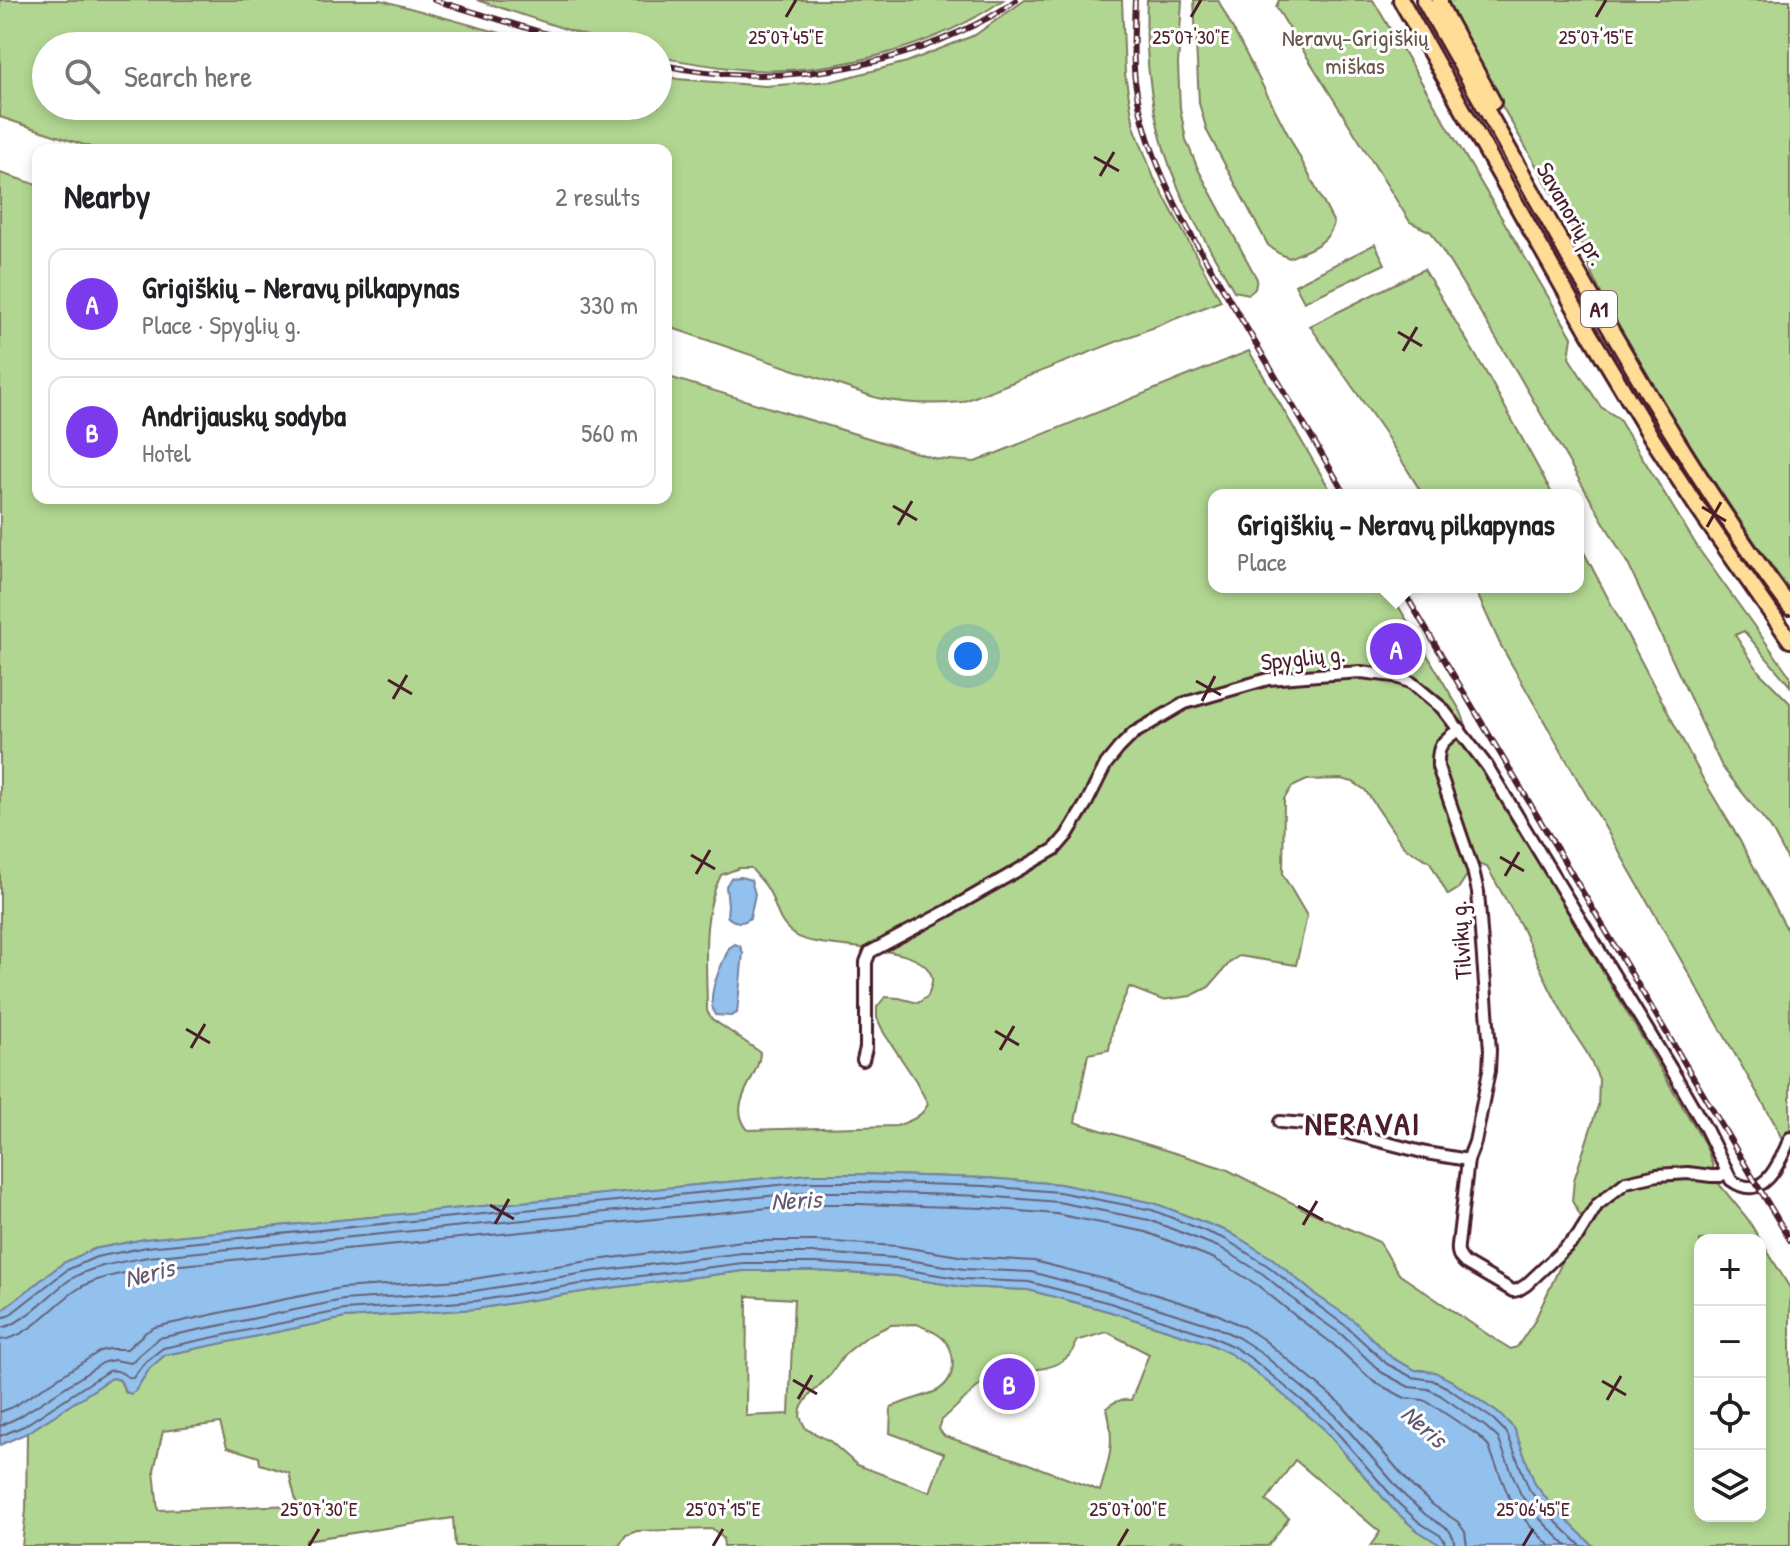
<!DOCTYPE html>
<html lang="en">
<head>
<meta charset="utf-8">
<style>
  body { margin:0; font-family:"Patrick Hand",sans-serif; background:#f2f2f2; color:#202124 }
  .controls { position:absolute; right:24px; bottom:24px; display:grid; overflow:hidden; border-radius:16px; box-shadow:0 4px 12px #0003 }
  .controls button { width:72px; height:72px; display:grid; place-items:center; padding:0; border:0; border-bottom:2px solid #e0e0e0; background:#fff; color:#202124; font:40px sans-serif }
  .you { position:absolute; left:968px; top:656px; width:28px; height:28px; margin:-20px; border:6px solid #fff; border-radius:50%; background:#1a73e8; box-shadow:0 0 0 12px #1a73e833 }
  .badge { display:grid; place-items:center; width:52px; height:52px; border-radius:50%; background:#7c3aed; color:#fff; font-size:26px; font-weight:700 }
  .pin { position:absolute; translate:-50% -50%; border:4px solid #fff; box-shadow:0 2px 8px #0006 }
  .popup { position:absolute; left:1208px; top:489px; width:376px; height:104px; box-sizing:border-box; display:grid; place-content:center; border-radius:16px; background:#fff; filter:drop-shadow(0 2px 6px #0005); font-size:26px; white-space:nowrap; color:#757577 }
  .popup b { font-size:30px; color:#202124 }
  .popup::after { content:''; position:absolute; left:50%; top:100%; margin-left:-16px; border:16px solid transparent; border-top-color:#fff }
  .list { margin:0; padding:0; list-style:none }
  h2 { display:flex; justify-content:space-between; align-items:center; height:104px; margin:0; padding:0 32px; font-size:34px }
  h2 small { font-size:26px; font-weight:400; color:#757577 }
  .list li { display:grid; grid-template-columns:52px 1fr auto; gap:24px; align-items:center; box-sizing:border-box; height:112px; margin:0 16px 16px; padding:0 16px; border:2px solid #e0e0e0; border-radius:16px }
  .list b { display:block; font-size:30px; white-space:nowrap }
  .list p { margin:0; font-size:26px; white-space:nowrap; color:#757577 }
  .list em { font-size:26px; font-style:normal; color:#757577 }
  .icon { flex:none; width:44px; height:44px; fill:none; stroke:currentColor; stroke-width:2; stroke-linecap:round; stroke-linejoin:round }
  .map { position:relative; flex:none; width:1790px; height:1546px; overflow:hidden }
  .search { position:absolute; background:#fff; box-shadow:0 4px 12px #0003; left:32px; top:32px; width:640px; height:88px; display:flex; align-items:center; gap:20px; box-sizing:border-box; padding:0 28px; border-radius:44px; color:#757577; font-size:30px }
  .panel { position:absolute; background:#fff; box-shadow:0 4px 12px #0003; left:32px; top:144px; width:640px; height:360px; border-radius:16px }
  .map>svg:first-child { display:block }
</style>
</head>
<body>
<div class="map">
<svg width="1790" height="1546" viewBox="0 0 1790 1546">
  <rect width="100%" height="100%" fill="#fff"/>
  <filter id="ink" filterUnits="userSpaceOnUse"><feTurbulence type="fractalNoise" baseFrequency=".0125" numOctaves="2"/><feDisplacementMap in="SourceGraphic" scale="16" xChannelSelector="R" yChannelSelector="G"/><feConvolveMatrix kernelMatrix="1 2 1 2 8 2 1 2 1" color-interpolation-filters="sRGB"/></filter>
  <g filter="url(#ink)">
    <g fill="#b1d691" stroke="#7e7a5e" stroke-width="2" fill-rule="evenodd">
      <path d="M 0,0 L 381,0 L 547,46 L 46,46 L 46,106 L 658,106 L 658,74 L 677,79 L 765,86 L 833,81 L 907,62 L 975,35 L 1025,0 L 1122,0 L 1125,74 L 1134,126 L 1154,178 L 1221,301 L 962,402 C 933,405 906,404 877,398 L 666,326 L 666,150 L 99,150 L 0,117 Z"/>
      <path d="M 477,0 L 1003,0 C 934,48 834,74 750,70 C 719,68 688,62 658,57 L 658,46 L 617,46 Z"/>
      <path d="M 1147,0 L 1182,0 L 1178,65 L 1180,108 L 1186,140 L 1198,169 L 1257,279 L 1255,289 L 1249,294 L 1234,291 C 1216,258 1192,222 1178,187 C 1152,127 1144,65 1147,0 Z"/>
      <path d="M 1194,0 L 1218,0 L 1334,223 C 1329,244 1307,250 1289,258 L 1278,253 L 1268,245 L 1207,131 L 1199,103 Z"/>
      <polygon points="1279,0 1373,0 1572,337 1569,358 1601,407 1618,418 1700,551 1790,676 1790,686 1744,631 1735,635 1760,673 1790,703 1790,864 1771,828 1722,767 1629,566 1518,374 1431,232 1410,222 1276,7"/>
      <path d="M 1446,0 L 1790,0 L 1790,591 C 1733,514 1681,434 1634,351 C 1615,318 1592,285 1583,247 L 1448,12 Z"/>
      <path d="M 0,173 L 38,185 L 38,498 L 666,498 L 666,376 L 937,459 L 975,462 L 1249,351 L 1333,495 L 1214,495 L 1214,587 L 1387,587 L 1461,712 L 1481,766 L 1706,1146 L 1719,1184 L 1747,1218 L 1790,1288 L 1790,1546 L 1593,1546 L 1552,1506 L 1535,1484 L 1514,1428 L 1498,1413 L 1450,1380 L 1423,1370 L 1415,1370 L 1392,1358 L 1353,1321 L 1316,1295 L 1273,1259 L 1229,1232 L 1154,1203 L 1060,1184 L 986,1178 L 858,1174 L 809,1174 L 145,1239 L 94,1249 L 63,1263 L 0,1312 ZM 1341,779 L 1353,782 L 1365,790 L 1404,847 L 1430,862 L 1448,895 L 1458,889 L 1475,863 L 1487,867 L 1521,926 L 1550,989 L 1572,1030 L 1587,1053 L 1599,1079 L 1598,1106 L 1574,1180 L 1572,1201 L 1584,1222 L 1585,1236 L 1563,1260 L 1534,1322 L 1517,1347 L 1511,1349 L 1496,1340 L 1400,1275 C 1391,1264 1387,1252 1379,1242 L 1304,1209 L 1226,1169 L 1075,1122 L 1088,1054 L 1109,1050 L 1113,1024 L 1129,987 L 1162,1000 L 1191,996 L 1209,987 L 1231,961 L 1239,956 L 1296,965 L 1307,916 L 1283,875 L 1284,799 L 1292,787 L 1307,780 ZM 739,868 L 751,868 C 757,876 766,884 770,893 C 777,909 778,923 795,935 C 822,953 925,940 932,978 C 933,983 929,991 928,996 L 918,1003 L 899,998 L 885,997 L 877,1007 L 877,1018 L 884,1033 L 916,1081 L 928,1104 C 921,1118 910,1121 896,1126 L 748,1130 C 725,1103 760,1078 760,1052 L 712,1019 L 707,1011 C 707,966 700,916 721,875 ZM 1700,1240 L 1760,1240 L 1760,1516 L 1700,1516 Z"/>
      <polygon points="1375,244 1385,264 1304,302 1295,285"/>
      <polygon points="1424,269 1488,376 1553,495 1423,495 1384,432 1310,326"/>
      <polygon points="1578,541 1703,779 1739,839 1790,935 1790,1157 1775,1124 1500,644 1474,587 1578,587"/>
      <path d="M 744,1271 L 816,1271 L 895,1276 L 963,1287 L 1028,1290 L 1108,1311 L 1208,1343 L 1229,1353 L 1247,1365 L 1303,1411 L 1322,1427 L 1392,1508 L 1415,1529 L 1442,1546 L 1370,1546 L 1380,1532 L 1295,1460 L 1266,1501 L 1289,1518 L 1268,1546 L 1194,1546 L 1180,1541 L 1170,1542 L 1166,1546 L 724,1546 L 723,1538 L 713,1529 L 637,1531 L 626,1535 L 619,1546 L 455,1546 L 453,1518 L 306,1540 L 305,1546 L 22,1546 L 26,1510 L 27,1433 L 112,1378 C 124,1379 120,1386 126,1393 L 135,1391 L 150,1368 L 165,1355 L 345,1318 L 476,1309 L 594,1290 ZM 747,1296 L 794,1299 L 789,1414 L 746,1416 ZM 917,1324 C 924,1328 934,1331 940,1336 C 957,1349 958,1378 938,1390 C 923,1398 907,1399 891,1408 L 890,1433 L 944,1453 L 930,1492 L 857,1465 L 830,1441 L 806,1429 L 800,1417 L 801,1408 L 808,1397 L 831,1374 L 845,1354 L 869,1335 L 891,1325 ZM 1107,1332 L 1149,1354 L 1131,1400 C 1122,1399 1114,1400 1107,1408 C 1115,1443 1110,1458 1100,1491 L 1026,1463 L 944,1436 L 939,1429 L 942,1420 C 957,1407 979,1383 995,1374 C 1009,1367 1024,1372 1039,1369 C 1054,1367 1076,1357 1076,1341 ZM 220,1423 L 227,1447 L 259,1457 L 260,1464 L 289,1473 L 297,1505 L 158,1510 L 154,1470 L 163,1431 Z"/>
    </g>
    <g fill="#91c1ec" stroke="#75809f" stroke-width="2">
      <path d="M 741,877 L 751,880 L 755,894 L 750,918 C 743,924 733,923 727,916 L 728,905 L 726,886 L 731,878 Z"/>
      <path d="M 735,944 L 740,946 L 743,953 L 737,1013 L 731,1016 L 715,1015 C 705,995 721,967 729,948 Z"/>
      <path d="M 809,1174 L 858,1174 L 986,1178 L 1060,1184 L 1154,1203 L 1229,1232 L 1273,1259 L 1316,1295 L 1353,1320 L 1392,1358 L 1415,1370 L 1435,1372 L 1450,1380 L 1498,1413 L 1514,1428 L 1535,1484 L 1552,1506 L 1593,1546 L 1442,1546 L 1415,1529 L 1392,1508 L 1322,1427 L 1247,1365 L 1229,1353 L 1208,1343 L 1108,1311 L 1028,1290 L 963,1287 L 895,1276 L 816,1271 L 743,1271 L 594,1290 L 476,1309 L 345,1318 L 165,1355 L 150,1368 L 135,1391 L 131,1394 C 118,1391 128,1379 112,1378 L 27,1433 L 0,1445 L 0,1312 L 63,1263 L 94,1249 L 145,1239 Z"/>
    </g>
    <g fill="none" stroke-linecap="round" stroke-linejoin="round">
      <g stroke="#666078" stroke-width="2">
        <polyline points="0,1318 8,1316 67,1270 96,1257 147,1247 809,1182 858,1182 985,1186 1059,1192 1152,1210 1225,1239 1268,1266 1312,1301 1347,1327 1387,1364 1412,1377 1432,1380 1446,1387 1493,1419 1507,1433 1529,1489 1546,1512 1581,1546"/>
        <path d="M 0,1328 C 21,1327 52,1291 71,1279 C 94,1265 122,1262 148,1257 L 809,1192 L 858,1192 L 984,1196 L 1058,1202 L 1149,1220 L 1221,1248 L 1263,1274 L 1305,1309 L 1341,1334 L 1381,1372 L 1409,1387 L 1428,1389 L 1440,1395 L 1486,1427 L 1498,1438 L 1521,1495 L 1539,1518 L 1567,1546"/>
        <path d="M 0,1340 C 28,1339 54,1304 78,1289 C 99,1276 126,1273 150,1268 L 810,1204 L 858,1204 L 984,1208 L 1056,1214 L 1146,1232 L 1215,1259 L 1256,1284 L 1298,1318 L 1333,1344 L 1374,1382 L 1405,1398 L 1424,1400 L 1434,1406 L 1479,1436 L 1488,1445 L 1511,1502 L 1530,1526 L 1550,1546"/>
        <polyline points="0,1412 13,1407 100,1351 109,1349 127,1349 146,1332 155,1327 261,1304 341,1288 473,1279 589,1261 742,1241 817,1241 897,1246 965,1257 1034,1261 1116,1282 1217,1314 1244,1327 1263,1339 1342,1405 1413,1487 1433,1505 1458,1522 1465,1532 1467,1546"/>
        <polyline points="0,1426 19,1417 104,1362 114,1360 131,1363 139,1355 159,1338 343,1300 474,1291 591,1272 742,1253 817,1253 896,1258 964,1269 1031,1272 1113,1294 1214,1326 1239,1338 1259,1351 1335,1415 1405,1496 1426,1515 1449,1530 1453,1537 1455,1546"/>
        <path d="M 0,1436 L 24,1426 L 108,1371 C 122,1368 124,1378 133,1378 L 144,1363 L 163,1348 L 344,1310 L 476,1301 L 593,1282 L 743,1263 L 816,1263 L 896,1268 L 963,1279 L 1029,1282 L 1110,1303 L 1211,1336 L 1234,1347 L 1252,1359 L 1327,1421 L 1398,1503 L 1420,1523 L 1441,1536 L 1444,1540 L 1445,1546"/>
      </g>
      <defs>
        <g id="minor">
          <path d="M 1460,729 C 1442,741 1437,745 1438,767 L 1473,870 L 1478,892 L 1490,1050 L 1489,1071 L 1475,1142 L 1468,1160 L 1458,1245 C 1457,1253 1459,1257 1465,1263 L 1513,1291 L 1518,1290 L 1526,1285 L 1578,1236 L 1597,1205 L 1626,1182 L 1657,1175 L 1688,1173 L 1711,1176 L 1720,1176 L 1726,1172"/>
          <path d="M 863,1060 L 866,1048 L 866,962 L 870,952 L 947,911 L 1055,849 L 1067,835 L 1087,802 L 1106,764 L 1119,748 L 1134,733 L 1185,703 L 1268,679 L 1318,675 L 1361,672 L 1394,676 L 1412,683 L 1442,708 L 1487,766 L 1676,1077 L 1706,1129 L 1731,1180 C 1764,1204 1780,1162 1790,1138"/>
          <polyline points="1280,1122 1317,1125 1426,1153 1468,1160"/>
        </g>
        <g id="highway">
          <polyline points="1401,0 1589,333 1652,438 1699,510 1790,640"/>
          <path d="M 1424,0 C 1473,86 1522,172 1570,259 C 1638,378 1707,497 1790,607"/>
          <polyline points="1440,0 1440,5 1447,19 1493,102"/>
        </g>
      </defs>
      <use href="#minor" stroke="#4a1f2b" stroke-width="16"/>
      <use href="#highway" stroke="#4a1f2b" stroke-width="20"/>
      <use href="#minor" stroke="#fff" stroke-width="10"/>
      <use href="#highway" stroke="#ffdd96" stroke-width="14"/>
      <defs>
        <g id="rail">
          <polyline points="434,0 587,46"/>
          <path d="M 1135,0 C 1134,27 1132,55 1135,81 C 1142,135 1165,185 1190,233 L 1346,495"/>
          <path d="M 658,64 C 757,86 865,75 957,33 C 978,24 998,14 1016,0"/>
          <polyline points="1401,587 1790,1240"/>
        </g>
      </defs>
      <use href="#rail" stroke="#4a1f2b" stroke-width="6"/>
      <use href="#rail" stroke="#fff" stroke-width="3" stroke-dasharray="9" stroke-linecap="butt"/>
    </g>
  </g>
  <path fill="none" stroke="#4a1f2b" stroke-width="3" d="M 786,17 L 796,0M 1191,17 L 1201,0M 1596,17 L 1606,0M 1094,157 L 1119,171M 1100,176 L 1114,152M 1398,332 L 1422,346M 1403,351 L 1417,327M 893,506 L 917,520M 1702,507 L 1726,521M 898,525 L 912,501M 1707,527 L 1721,502M 388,680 L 412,694M 1196,681 L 1221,695M 393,699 L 407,675M 1202,701 L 1215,676M 691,855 L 715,869M 1500,857 L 1524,871M 696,874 L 710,850M 1505,876 L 1519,852M 186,1029 L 210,1043M 995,1031 L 1019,1045M 191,1048 L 205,1024M 1000,1050 L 1014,1026M 490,1205 L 514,1219M 1298,1206 L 1323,1220M 495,1224 L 509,1199M 1303,1225 L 1317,1201M 793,1380 L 817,1394M 1602,1381 L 1626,1395M 798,1399 L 812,1375M 1607,1400 L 1621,1376M 309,1546 L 319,1529M 713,1546 L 723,1529M 1118,1546 L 1128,1529M 1523,1546 L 1533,1529"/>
  <g text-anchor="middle" stroke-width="6" stroke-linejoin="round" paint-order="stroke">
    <rect fill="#fff" stroke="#80626b" stroke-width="2" x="1581" y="291" width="36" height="36" rx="6"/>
    <g font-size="22" font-weight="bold" fill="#4a1f2b">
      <text x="1599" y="317">A1</text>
    </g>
    <g font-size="24" fill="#69564a" stroke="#fff">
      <text x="1355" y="46">Neravų-Grigiškių<tspan x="1355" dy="28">miškas</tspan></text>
    </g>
    <g font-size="24" fill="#4a1f2b" stroke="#fff">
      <text transform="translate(1571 214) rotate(60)" y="8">Savanorių pr.</text>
      <text transform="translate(1303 658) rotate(-6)" y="8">Spyglių g.</text>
      <text transform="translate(1461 940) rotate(-94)" y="8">Tilvikų g.</text>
    </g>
    <g font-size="26" font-style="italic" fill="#63586f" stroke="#fff">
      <text transform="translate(796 1200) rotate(-3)" y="9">Neris</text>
      <text transform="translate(149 1273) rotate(-14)" y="9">Neris</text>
      <text transform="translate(1424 1426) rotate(41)" y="9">Neris</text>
    </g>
    <g font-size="32" font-weight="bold" letter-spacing="2" fill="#4a1f2b" stroke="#fff">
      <text x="1363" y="1135">NERAVAI</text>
    </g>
  </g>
  <g font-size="20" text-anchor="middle" fill="#4a1f2b" stroke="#fff" stroke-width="6" stroke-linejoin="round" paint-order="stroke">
    <text x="786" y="44">25°07'45"E</text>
    <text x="1191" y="44">25°07'30"E</text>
    <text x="1596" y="44">25°07'15"E</text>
    <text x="319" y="1516">25°07'30"E</text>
    <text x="723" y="1516">25°07'15"E</text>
    <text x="1128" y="1516">25°07'00"E</text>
    <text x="1533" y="1516">25°06'45"E</text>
  </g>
</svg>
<div class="controls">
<button>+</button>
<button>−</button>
<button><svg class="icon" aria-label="locate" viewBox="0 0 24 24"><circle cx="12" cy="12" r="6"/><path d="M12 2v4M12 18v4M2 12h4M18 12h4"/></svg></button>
<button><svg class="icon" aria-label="layers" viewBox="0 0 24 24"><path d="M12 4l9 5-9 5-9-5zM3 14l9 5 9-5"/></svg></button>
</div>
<div class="you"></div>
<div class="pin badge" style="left:1396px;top:649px">A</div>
<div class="popup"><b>Grigiškių - Neravų pilkapynas</b>Place</div>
<div class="pin badge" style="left:1009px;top:1384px">B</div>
<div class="search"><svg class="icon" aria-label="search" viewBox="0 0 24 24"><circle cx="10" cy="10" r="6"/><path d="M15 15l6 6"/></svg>Search here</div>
<section class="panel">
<h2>Nearby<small>2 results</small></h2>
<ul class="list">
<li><span class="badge">A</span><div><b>Grigiškių - Neravų pilkapynas</b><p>Place · Spyglių g.</p></div><em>330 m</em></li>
<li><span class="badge">B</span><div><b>Andrijauskų sodyba</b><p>Hotel</p></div><em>560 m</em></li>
</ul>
</section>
</div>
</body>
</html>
